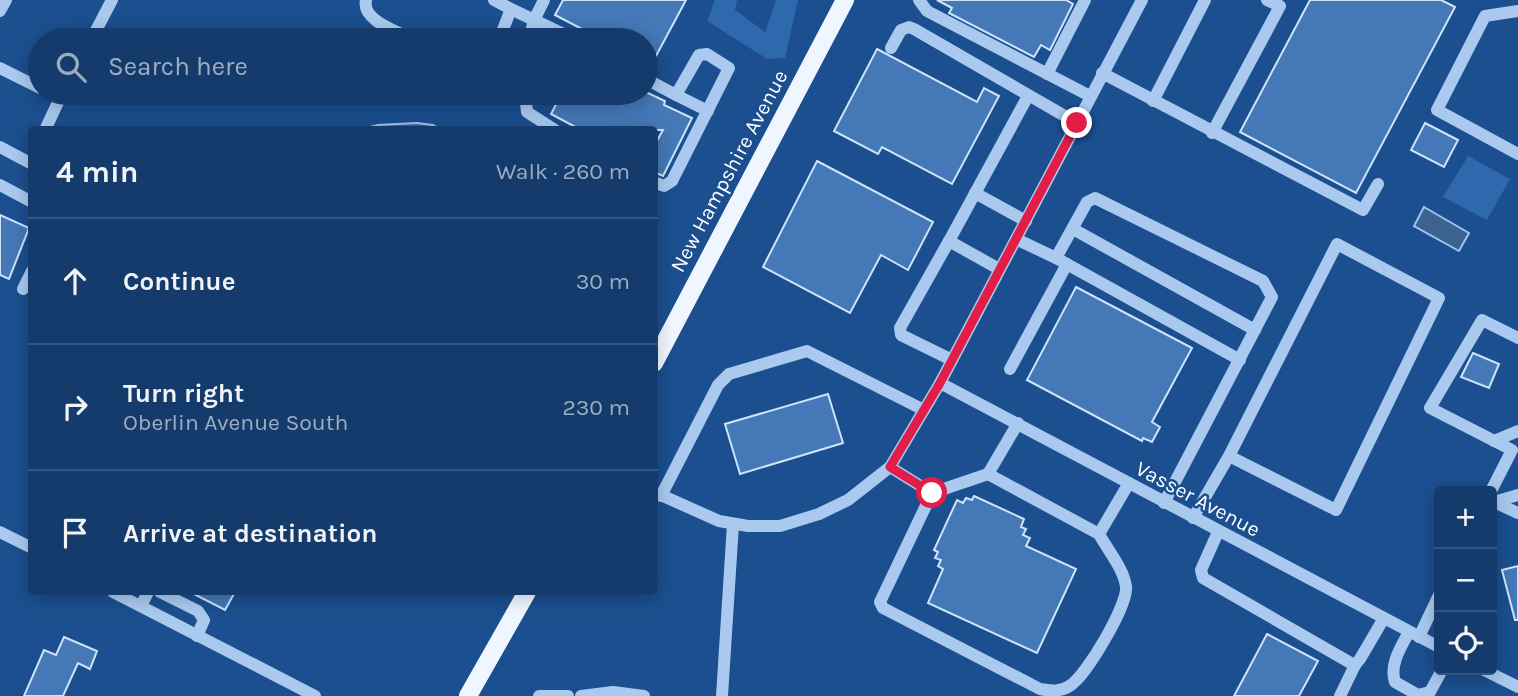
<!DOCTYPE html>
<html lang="en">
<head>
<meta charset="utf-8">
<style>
  body { margin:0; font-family:Karla,sans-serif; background:#1d4271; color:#f1f3f6 }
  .controls { position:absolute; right:21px; bottom:21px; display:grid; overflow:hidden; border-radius:7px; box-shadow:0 4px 18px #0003 }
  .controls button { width:63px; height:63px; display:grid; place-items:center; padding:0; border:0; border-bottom:2px solid #33557e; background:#143b6b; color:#f1f3f6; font:35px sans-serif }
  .stop { position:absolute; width:21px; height:21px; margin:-16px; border:5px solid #e11d48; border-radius:50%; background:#fff }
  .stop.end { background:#e11d48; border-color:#fff; box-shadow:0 2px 7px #0008 }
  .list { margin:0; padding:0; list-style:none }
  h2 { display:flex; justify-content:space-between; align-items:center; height:91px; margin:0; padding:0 28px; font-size:30px }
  h2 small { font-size:23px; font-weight:400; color:#9dadc1 }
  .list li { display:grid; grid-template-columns:46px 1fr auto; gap:21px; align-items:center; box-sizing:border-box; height:126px; padding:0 28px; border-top:2px solid #33557e }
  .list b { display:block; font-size:26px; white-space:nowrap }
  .list p { margin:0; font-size:23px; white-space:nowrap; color:#9dadc1 }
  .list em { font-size:23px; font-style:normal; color:#9dadc1 }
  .icon { flex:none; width:38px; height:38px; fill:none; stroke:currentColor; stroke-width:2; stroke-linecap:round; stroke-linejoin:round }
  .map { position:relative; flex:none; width:1518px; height:696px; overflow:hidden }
  .search { position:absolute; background:#143b6b; box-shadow:0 4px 18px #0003; left:28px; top:28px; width:630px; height:77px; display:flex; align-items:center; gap:18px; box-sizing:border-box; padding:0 24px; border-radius:38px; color:#9dadc1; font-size:26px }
  .panel { position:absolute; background:#143b6b; box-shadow:0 4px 18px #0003; left:28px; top:126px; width:630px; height:469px; border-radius:7px }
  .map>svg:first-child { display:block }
</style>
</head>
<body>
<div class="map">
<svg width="1518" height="696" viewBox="0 0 1518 696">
  <rect width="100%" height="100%" fill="#1b4f8f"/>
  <g fill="#2e69ad">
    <polygon points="715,0 737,0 735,10 765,32 776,0 798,0 785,58 767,59 707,21"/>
    <polygon points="1468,156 1510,179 1487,220 1443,197"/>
  </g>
  <g fill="#3c6290" stroke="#9cc4f0" stroke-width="2">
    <polygon points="417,123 433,125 440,129 362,129 378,125"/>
    <polygon points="1424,207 1469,233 1459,251 1414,226"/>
  </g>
  <g fill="#4478b7" stroke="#cfe3fa" stroke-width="2">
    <polygon points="563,0 686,0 648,71 646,70 646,40 603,40 555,15"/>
    <polygon points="937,0 1066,0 1073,4 1050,50 1041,45 1034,57 949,13 952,8"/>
    <polygon points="1310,0 1441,0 1455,7 1356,193 1240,132"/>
    <polygon points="877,49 977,102 984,88 999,96 952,184 882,147 878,154 834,131"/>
    <polygon points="562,93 648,93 665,101 664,105 692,118 663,176 654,172 654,146 663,130 581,130 551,114"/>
    <polygon points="1425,123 1458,140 1444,167 1411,150"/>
    <polygon points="817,161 933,222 908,270 881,255 850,313 763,267"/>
    <polygon points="0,215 29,228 9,279 0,275"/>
    <polygon points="1076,287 1192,348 1152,422 1160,427 1152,442 1143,438 1142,441 1027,380"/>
    <polygon points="1473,353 1499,364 1489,388 1461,377"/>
    <polygon points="828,394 843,443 740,474 725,424"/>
    <polygon points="974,496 1024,519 1021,527 1026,529 1023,535 1030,538 1026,546 1076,569 1037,653 928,603 943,569 938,566 941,560 935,558 938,552 934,550 957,500 963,503 966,498 972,500"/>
    <polygon points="1518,566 1518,620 1515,620 1502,570"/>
    <polygon points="190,592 235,592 225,610"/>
    <polygon points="1267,634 1318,661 1299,696 1234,696"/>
    <polygon points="64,637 97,651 90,669 78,663 63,696 24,696 44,650 56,655"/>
  </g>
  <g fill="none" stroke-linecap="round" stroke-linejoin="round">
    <g stroke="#a9c9ee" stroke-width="12">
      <path d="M 366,0 C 361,21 399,32 414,40"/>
      <polyline points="494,0 511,9 499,40"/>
      <polyline points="919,0 927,11 1090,96"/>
      <polyline points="511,9 534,20 544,0"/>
      <polyline points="0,11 6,0"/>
      <polyline points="1518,11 1485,16 1437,110 1518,154"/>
      <polyline points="91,40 112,0"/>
      <polyline points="529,40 534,20 576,40"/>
      <polyline points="891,48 901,30 909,27 914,29 1077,123"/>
      <polyline points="0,68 40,88"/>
      <polyline points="1102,73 1363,210 1378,184"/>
      <polyline points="1047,74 1085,0"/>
      <polyline points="646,79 676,95 699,55 707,54 729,68 672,181 664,186 654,182"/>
      <polyline points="525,93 527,112 555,130"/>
      <polyline points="676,95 708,111"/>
      <polyline points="1153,101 1205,0"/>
      <polyline points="45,130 60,98 49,93"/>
      <polyline points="1212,133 1280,6 1267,0"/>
      <polyline points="0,147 32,164"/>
      <polyline points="0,185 32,202"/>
      <polyline points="975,193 1026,221"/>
      <polyline points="1073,229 1255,330"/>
      <polyline points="1016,239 1056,258 1240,360"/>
      <polyline points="949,241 1028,96"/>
      <polyline points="1056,258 1087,202 1095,198 1263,281 1272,297 1164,503"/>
      <polyline points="23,289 32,271"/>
      <polyline points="952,360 901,335 900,328 949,241 999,269"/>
      <polyline points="1010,369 1067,264"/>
      <polyline points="940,383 1439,647"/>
      <polyline points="1018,423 988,474 1099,534 1129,483"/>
      <polyline points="1494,441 1518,431"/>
      <polyline points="890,467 932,493 988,474"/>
      <polyline points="1491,491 1512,450 1430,408 1482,320 1518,338"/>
      <polyline points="654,492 719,521 748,526 780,526 819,514 848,500 890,467 940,383 1142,0"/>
      <path d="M 932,493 L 880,602 L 883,608 L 1040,689 C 1051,691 1061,692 1071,685 C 1087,674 1128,605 1126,587 C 1124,569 1107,549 1099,534"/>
      <polyline points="661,496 718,385 729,374 807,351 924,410"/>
      <polyline points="1492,501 1518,513"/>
      <polyline points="1494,502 1518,495"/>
      <polyline points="1193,518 1229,456 1337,244 1439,298 1336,510 1229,456"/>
      <polyline points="0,532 32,548"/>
      <polyline points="1218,532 1201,570 1203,578 1349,662 1355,665 1360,659 1384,618"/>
      <polyline points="113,592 315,696"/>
      <polyline points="160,592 198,611 204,620 197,636"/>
      <polyline points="141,606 148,592"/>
      <path d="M 1409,632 C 1401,647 1389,665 1395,682 L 1418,695 L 1430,692 L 1442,670"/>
      <polyline points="1419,637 1439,595"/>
      <polyline points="1484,670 1518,687"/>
      <polyline points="539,696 568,696"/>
      <polyline points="581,696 613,692 644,696"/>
      <polyline points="722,696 733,524"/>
      <polyline points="1340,696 1355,665"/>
    </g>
    <g stroke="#f0f6ff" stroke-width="18">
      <polyline points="654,363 845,0"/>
      <polyline points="468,696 527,592"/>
    </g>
  </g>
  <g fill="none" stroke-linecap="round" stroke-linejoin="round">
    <polyline stroke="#e11d48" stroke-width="9" points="932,493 890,467 940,383 1077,123"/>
  </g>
  <g text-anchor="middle" stroke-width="5" stroke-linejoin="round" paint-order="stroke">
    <g font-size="21" fill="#fff" stroke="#1b4f8f">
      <text transform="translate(729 171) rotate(-62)" y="7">New Hampshire Avenue</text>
      <text transform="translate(1198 499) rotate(28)" y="7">Vasser Avenue</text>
    </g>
  </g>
</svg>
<div class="controls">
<button>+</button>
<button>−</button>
<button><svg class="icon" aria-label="locate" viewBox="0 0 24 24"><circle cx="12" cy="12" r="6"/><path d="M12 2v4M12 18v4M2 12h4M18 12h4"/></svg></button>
</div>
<div class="stop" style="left:932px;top:493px"></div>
<div class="stop end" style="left:1077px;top:123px"></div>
<div class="search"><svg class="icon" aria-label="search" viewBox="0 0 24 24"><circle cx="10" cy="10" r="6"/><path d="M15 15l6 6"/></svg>Search here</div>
<section class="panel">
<h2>4 min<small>Walk · 260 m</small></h2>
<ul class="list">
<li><svg class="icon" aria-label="ahead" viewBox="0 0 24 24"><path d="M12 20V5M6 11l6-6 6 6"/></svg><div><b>Continue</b></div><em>30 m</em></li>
<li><svg class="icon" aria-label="right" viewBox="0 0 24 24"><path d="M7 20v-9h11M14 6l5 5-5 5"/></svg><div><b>Turn right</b><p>Oberlin Avenue South</p></div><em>230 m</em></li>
<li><svg class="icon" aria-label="arrive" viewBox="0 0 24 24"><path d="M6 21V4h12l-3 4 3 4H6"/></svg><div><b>Arrive at destination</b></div></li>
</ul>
</section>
</div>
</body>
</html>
